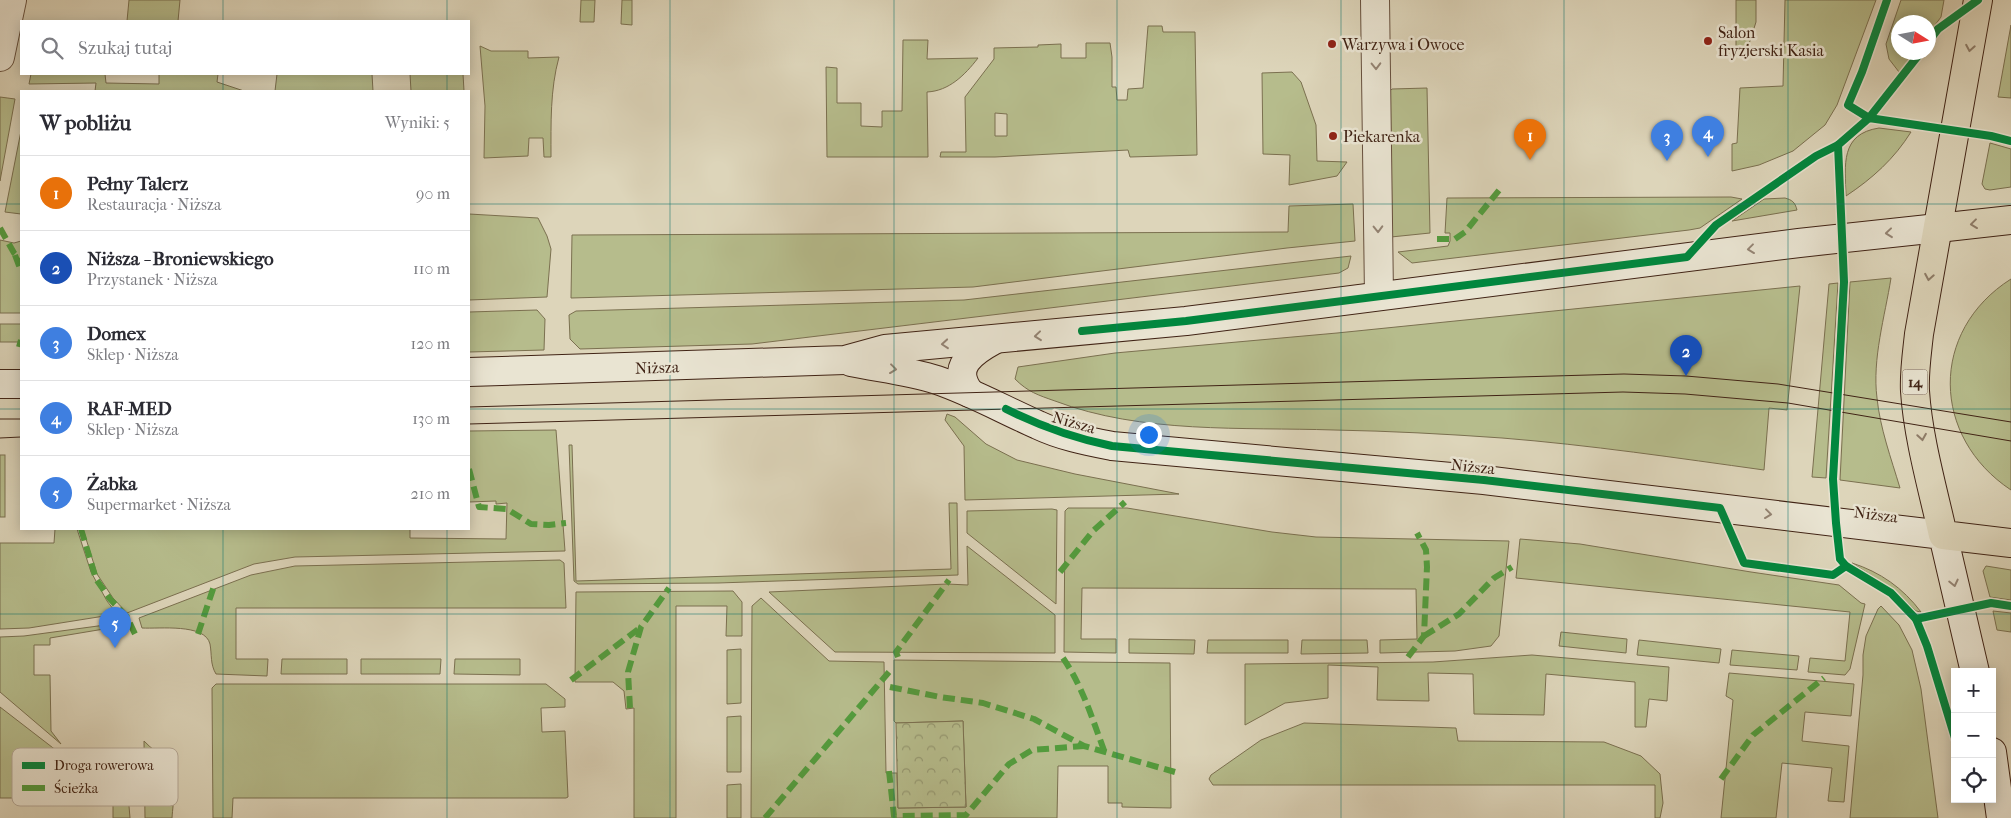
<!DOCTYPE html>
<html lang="pl">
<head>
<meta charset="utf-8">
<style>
  body { margin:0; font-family:"IM FELL French Canon",serif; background:#f2f2f3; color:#2b2b33 }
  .controls { position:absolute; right:15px; bottom:15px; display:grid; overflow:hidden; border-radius:0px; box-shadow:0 2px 12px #0003 }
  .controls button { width:45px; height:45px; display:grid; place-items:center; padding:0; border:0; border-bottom:1px solid #e1e1e2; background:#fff; color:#2b2b33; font:25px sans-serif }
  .compass { position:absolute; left:1891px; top:15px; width:45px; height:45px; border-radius:50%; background:#fff; box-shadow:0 2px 12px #0003; rotate:101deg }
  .you { position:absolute; left:1148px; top:434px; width:18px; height:18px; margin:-12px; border:4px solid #fff; border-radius:50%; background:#1a73e8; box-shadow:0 0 0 8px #1a73e833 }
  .badge { display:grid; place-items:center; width:32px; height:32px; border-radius:50%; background:#8f2418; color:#fff; font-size:16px; font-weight:700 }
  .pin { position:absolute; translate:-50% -41px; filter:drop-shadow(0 1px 2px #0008) }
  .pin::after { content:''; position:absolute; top:26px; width:18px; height:15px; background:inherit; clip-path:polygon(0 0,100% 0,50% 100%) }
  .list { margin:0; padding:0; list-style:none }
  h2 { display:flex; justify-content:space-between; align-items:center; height:65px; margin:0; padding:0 20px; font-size:21px }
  h2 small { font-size:16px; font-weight:400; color:#7c7c81 }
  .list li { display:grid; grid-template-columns:32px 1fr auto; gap:15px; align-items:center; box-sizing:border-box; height:75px; padding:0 20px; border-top:1px solid #e1e1e2 }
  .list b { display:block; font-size:19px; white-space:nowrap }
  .list p { margin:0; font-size:16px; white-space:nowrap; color:#7c7c81 }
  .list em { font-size:16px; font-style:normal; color:#7c7c81 }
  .icon { flex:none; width:28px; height:28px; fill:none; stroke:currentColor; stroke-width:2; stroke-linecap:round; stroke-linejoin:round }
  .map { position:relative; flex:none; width:2011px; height:818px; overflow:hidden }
  .search { position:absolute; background:#fff; box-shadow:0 2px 12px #0003; left:20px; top:20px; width:450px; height:55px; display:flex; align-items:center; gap:12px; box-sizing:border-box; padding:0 18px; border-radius:0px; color:#7c7c81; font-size:19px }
  .panel { position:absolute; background:#fff; box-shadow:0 2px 12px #0003; left:20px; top:90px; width:450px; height:440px; border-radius:0px }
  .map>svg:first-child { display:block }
</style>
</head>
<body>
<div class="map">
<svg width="2011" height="818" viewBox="0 0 2011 818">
  <defs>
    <pattern id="park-crowns" width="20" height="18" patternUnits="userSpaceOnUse" patternTransform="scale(1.25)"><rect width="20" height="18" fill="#b6bc8c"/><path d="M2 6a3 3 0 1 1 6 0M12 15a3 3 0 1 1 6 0" fill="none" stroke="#959871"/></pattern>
  </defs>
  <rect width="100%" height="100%" fill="#ddd5ba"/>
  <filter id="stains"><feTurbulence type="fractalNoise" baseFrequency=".004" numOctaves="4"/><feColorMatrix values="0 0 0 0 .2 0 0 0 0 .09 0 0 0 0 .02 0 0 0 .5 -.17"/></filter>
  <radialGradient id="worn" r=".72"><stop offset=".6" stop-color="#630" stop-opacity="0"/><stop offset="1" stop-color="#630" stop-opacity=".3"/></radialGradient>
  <g fill="#b6bc8c" stroke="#7b7050" fill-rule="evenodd">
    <polygon points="129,0 180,0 178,21 127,21"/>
    <polygon points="581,0 595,0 594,22 580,22"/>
    <polygon points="622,0 632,0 632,25 621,24"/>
    <polygon points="1736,0 1756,0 1756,22 1749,44 1736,52"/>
    <polygon points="1785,0 1876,0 1837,105 1825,125 1793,151 1759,165 1732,171 1732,144 1737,143 1740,88 1783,86"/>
    <polygon points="1901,0 1944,0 1941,17 1929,33 1928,22 1898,22 1898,52 1914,53 1899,72 1889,59 1886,44"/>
    <polygon points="2011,25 2011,98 1998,97"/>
    <path d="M 1148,26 L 1162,26 L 1163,32 L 1195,32 L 1197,155 L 1130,157 L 1128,150 L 995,157 L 940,157 L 941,152 L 966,152 L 965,97 L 994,59 L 994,48 L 1038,47 L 1038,45 L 1061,44 L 1061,58 L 1086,58 L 1086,43 L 1110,43 L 1112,57 L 1112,87 L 1116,87 L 1117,100 L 1127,100 L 1128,89 L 1143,88 ZM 995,113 L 1007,114 L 1007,136 L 995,136 Z"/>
    <path d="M 903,40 L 928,40 L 927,59 L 978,58 C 965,75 949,91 927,92 L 928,157 L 827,157 L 826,67 L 837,68 L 837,103 L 861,103 L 861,126 L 882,127 L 882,111 L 902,111 Z"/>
    <path d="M 480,46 L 491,51 L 528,51 L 528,58 L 559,57 C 550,90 551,123 551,157 L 544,157 L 543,138 L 529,138 L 528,156 L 484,158 L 485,106 Z"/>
    <polygon points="1292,72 1301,82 1316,125 1317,161 1347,162 1337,176 1289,185 1290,155 1263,154 1262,73"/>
    <polygon points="31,74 105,74 106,83 159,84 159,74 218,74 217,82 244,91 95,91 96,83 29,84"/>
    <polygon points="277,74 372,74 373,91 275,91"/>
    <polygon points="410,74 463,74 464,91 411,91"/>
    <polygon points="1427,88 1430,233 1391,237 1388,93 1392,89"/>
    <polygon points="0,97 15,99 0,181"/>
    <path d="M 1879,128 L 1911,132 C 1894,159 1873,178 1846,196 C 1845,165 1840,134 1879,128 Z"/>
    <polygon points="21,131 21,214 5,212"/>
    <polygon points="1990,143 2011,149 2011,187 1990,190 1985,189 1982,184"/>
    <polygon points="1731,197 1742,199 1700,228 1689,230 1412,263 1398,252 1448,246 1450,241 1450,233 1445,233 1447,198"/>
    <path d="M 1785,198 C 1792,200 1795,202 1797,210 L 1732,221 L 1764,199 Z"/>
    <polygon points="1353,204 1355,241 1287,248 973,287 571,298 572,235 1288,232 1289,206"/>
    <polygon points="469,214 538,218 547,236 551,249 547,297 469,300"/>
    <polygon points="0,240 14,243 21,241 21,313 0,313"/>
    <polygon points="1351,256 1348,268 1339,273 752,344 580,349 570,339 569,315 576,311 964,300"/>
    <path d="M 1891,278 C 1885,316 1872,359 1877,398 C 1880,428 1891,458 1900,488 L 1840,480 L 1850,282 Z"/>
    <path d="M 2011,279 L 2011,490 C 1931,437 1929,331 2011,279 Z"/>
    <polygon points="1838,283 1826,478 1812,477 1829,284"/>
    <path d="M 1800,286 L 1787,410 L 1769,408 L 1764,470 C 1677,458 1590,445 1502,438 C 1446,434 1390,431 1334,430 C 1242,427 1142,434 1055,401 C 1038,395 1028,392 1015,379 L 1018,367 L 1115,353 L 1337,333 Z"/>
    <polygon points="537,310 545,319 544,350 469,352 469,312"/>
    <rect x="0" y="324" width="21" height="18"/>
    <polygon points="947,414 955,417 986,444 1017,460 1075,474 1179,494 965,500 964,446 945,420"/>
    <polygon points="556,430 565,551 295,557 254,564 127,613 113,598 97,574 83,529 410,529 410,538 506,539 507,503 496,504 496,501 469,502 469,431"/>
    <polygon points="569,445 572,445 576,581 951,569 949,503 957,503 958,575 718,583 578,584 574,581"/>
    <rect x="0" y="455" width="5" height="62"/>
    <polygon points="1068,508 1127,508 1272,532 1316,537 1509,541 1499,636 1491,646 1455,651 1380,653 1380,640 1417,639 1416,589 1082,588 1081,639 1116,639 1116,653 1064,652 1065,511"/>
    <polygon points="1052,509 1057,510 1056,604 967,533 967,511"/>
    <polygon points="55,529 77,529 91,572 107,601 117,614 29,628 0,629 0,543 54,543"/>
    <polygon points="1520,539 1580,544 1751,572 1839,585 1861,603 1865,604 1850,669 1845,675 1808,672 1810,658 1845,661 1850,612 1516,578"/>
    <polygon points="967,546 1055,615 1055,653 835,652 769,592 947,584 968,585"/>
    <path d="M 560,560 L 564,563 L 566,608 L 236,608 L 236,659 L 268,659 L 267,676 L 216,674 C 210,664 212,655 210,644 C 205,623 159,629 142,628 L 139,618 L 251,575 L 295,566 Z"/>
    <path d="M 1852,563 C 1880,572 1903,588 1921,612 L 1916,611 L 1896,591 Z"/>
    <polygon points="1986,566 2011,570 2011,600 1990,597 1983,571"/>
    <polygon points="733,591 742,602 742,636 726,636 727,606 676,606 676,818 634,818 634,708 626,709 624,691 613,682 575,682 576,592"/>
    <polygon points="761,598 829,661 884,662 886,773 897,773 898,808 966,807 963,721 896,723 894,721 894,660 1170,663 1171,808 1122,807 1122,803 1108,803 1108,766 1058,766 1057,818 751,818 752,606"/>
    <polygon points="1881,606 1899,625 1912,650 1921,689 1938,818 1850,818 1863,675 1863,655 1866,636 1878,609"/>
    <polygon points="1993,611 2011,613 2011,632 1997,630"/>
    <polygon points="120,623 122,626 50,638 50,645 34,645 34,675 50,675 51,731 61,744 0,692 0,637 24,636"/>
    <polygon points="1561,632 1627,639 1626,653 1559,646"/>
    <polygon points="1129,639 1195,640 1194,654 1129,653"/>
    <polygon points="1208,640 1288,640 1288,653 1207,653"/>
    <polygon points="1302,640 1367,640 1368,653 1301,654"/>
    <polygon points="1639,640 1721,649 1719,663 1637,655"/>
    <polygon points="741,649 741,703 727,704 727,650"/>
    <polygon points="1732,650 1799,656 1797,670 1730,665"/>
    <polygon points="1532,655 1669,667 1667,701 1649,699 1646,727 1635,727 1635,682 1546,674 1544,715 1474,714 1473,674 1428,673 1429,701 1377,700 1378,667 1328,665 1328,698 1285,703 1245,725 1245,664 1433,662"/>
    <polygon points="282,659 347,659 347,674 281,674"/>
    <polygon points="361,659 441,659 440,674 361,674"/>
    <polygon points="455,659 520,659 520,675 454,674"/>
    <polygon points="1729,673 1854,684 1851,716 1805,712 1802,741 1849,746 1844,802 1828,801 1832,768 1782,763 1776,818 1721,818 1733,700 1726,696"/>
    <polygon points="216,684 546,684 565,699 565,707 541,708 542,732 565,731 568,797 566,798 233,798 232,818 213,818 212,688"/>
    <polygon points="0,707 70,761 127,782 130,818 113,818 113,798 0,798"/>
    <polygon points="741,716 741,772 727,772 727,717"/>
    <polygon points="1304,723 1456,728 1458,741 1604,742 1641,756 1660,774 1663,803 1660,818 1655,818 1655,785 1213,785 1209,779 1211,775 1261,740"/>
    <path d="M 144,741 C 151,749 161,754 168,762 C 178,776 173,802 172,818 L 145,818 Z"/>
    <polygon points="741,784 741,818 727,818 727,785"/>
  </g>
  <polygon fill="url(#park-crowns)" stroke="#7b7050" points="963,721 966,807 898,808 896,723"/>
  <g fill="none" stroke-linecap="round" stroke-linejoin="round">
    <defs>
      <g id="street">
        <polyline points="1375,0 1379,296"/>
        <polyline points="0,57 12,0"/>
      </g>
      <g id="secondary">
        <path d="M 851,362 C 880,368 909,371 937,380 C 972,392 1004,410 1038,425 C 1061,436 1087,441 1112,446 L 1484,480 L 1943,535 L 1975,672"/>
        <polyline points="469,372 845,360 885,349 1186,321 1799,243 1938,228"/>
        <polyline points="0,384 21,384"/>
        <path d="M 970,393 C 950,367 972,352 994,340"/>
        <polyline points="1992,752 2001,818"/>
      </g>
      <g id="primary">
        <path d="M 1978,0 L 1919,334 C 1917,353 1914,372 1915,391 C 1918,438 1933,490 1943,535 L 2011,543"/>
        <polyline points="1938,228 2011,220"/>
      </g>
    </defs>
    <use href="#street" stroke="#67503e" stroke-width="30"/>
    <use href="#secondary" stroke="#402315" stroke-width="30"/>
    <use href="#primary" stroke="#402315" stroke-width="30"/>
    <use href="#street" stroke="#e9e4d2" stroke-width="28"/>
    <use href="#secondary" stroke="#e9e4d2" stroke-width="28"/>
    <use href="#primary" stroke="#ddd5ba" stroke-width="28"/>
    <g stroke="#402315" stroke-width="1">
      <polyline points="469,407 1624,374 1686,376 1778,384 2011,422"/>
      <polyline points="0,419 21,419"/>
      <polyline points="469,424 1623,392 1685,394 1788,403 2011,441"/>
      <polyline points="0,438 21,437"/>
    </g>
    <g stroke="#539b3d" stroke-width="6" stroke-dasharray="12 6" stroke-linecap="butt">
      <polyline points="0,228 14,253 21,260"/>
      <polyline points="1437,239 1455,239 1465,232 1500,189"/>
      <polyline points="15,255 21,271"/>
      <polyline points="19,347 21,340"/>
      <polyline points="469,469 479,507 507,509 531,524 549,525 566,523"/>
      <polyline points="81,529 96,579 110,599 127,617 135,634"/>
      <polyline points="1060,572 1093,531 1125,502"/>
      <polyline points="198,634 215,583"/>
      <polyline points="1424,636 1459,614 1494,578 1512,567"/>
      <polyline points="898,657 896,652 949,580"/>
      <polyline points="1408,657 1424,636 1427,567 1426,550 1417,533"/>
      <path d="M 1063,658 C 1083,687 1093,721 1105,753"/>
      <polyline points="571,680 641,627"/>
      <polyline points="890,687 940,697 983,703 1034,719 1084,746 1175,772"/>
      <polyline points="630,708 628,672 641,627 669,588"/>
      <polyline points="889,771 894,816 966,815 1009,764 1032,750 1084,746"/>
      <polyline points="1721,779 1753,735 1824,678"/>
      <polyline points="765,818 889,672"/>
    </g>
    <defs>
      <g id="cycleway">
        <polyline points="1887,0 1862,72 1848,105 1869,118 1921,52"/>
        <polyline points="1928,42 1938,29 1978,0"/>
        <polyline points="2011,141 1991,136 1869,118 1838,145 1844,282 1833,479 1836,523 1840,559 1846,566 1891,593 1916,619 1991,603 2011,606"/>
        <polyline points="1082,331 1186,321 1687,257 1716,225 1816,156 1838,145"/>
        <path d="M 1006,409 C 1042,427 1073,438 1112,446 L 1484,480 L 1720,508 L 1744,563 L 1833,575 L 1846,566"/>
        <polyline points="1916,619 1927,646 1955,738"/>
      </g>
    </defs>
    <use href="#cycleway" stroke="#e9e4d2" stroke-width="11"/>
    <use href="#cycleway" stroke="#00873e" stroke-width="8"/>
  </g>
  <defs><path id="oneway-chevron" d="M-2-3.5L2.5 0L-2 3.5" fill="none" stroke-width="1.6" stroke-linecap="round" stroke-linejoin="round" transform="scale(1.25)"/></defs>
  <g stroke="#8e7c68">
    <use href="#oneway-chevron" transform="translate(1970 48) rotate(100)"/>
    <use href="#oneway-chevron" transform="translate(1974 224) rotate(173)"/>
    <use href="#oneway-chevron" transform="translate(1929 277) rotate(100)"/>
    <use href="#oneway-chevron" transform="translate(1922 437) rotate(81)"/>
  </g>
  <g stroke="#948474">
    <use href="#oneway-chevron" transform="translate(1376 66) rotate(89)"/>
    <use href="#oneway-chevron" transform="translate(1378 229) rotate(89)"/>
    <use href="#oneway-chevron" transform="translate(1889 233) rotate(174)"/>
    <use href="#oneway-chevron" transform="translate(1751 249) rotate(173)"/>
    <use href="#oneway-chevron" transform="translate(1038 336) rotate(174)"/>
    <use href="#oneway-chevron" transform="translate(945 344) rotate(175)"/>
    <use href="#oneway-chevron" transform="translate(893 369) rotate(7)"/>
    <use href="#oneway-chevron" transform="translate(1768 514) rotate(7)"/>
    <use href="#oneway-chevron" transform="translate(1954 583) rotate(77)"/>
  </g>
  <path fill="none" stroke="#0f766e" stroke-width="1" stroke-opacity="0.55" d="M 223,0 L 223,21M 447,0 L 447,21M 670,0 L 670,818M 894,0 L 894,818M 1117,0 L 1117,818M 1341,0 L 1341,818M 1564,0 L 1564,818M 1788,0 L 1788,818M 223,74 L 223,91M 447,74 L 447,91M 0,204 L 21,204M 469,204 L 2011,204M 0,409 L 21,409M 469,409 L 2011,409M 223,529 L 223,818M 447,529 L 447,818M 0,614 L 2011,614"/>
  <g fill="#8f2418" stroke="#e9e4d2" stroke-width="2">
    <circle cx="1708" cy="41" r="5"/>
    <circle cx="1332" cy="44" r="5"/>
    <circle cx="1333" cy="136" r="5"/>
  </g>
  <g text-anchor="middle" stroke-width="5" stroke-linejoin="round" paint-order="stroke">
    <rect fill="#e9e4d2" stroke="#735d4e" stroke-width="1" x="1902.5" y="369.5" width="25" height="25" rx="4"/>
    <g font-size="15" font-weight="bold" fill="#402315">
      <text x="1915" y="387">14</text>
    </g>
    <g font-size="16" fill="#402315" stroke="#e9e4d2" text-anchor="start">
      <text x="1718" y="38">Salon<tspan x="1718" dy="18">fryzjerski Kasia</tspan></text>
      <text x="1342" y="50">Warzywa i Owoce</text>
      <text x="1343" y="142">Piekarenka</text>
    </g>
    <g font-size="16" fill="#402315" stroke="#e9e4d2">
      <text transform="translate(657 367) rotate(-2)" y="6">Niższa</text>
      <text transform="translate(1074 422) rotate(16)" y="6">Niższa</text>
      <text transform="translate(1473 466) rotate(6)" y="6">Niższa</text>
      <text transform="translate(1876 514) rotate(7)" y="6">Niższa</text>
    </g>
  </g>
  <rect x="12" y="748" width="166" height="58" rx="8" fill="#e9e4d2" stroke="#b6aa99" stroke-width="1"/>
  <rect x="22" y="762" width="23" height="7" fill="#00873e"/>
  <rect x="22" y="785" width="23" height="6" fill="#539b3d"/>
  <g font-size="14" fill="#402315">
    <text x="54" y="770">Droga rowerowa</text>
    <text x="54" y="793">Ścieżka</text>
  </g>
  <rect width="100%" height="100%" filter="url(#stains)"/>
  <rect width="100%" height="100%" fill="url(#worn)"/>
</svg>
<div class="controls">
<button>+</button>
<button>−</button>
<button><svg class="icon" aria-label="locate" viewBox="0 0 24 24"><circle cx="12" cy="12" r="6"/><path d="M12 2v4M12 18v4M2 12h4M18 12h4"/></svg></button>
</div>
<svg class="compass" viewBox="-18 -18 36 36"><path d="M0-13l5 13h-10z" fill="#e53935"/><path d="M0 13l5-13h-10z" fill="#7c7c81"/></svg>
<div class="you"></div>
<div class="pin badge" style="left:1530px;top:160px;background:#e8710a">1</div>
<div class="pin badge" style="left:1686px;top:376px;background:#1a4fb4">2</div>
<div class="pin badge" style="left:1667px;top:161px;background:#3f7fe0">3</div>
<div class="pin badge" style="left:1708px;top:157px;background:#3f7fe0">4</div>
<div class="pin badge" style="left:115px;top:648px;background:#3f7fe0">5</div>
<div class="search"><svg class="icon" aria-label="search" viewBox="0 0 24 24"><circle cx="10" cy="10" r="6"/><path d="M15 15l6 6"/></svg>Szukaj tutaj</div>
<section class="panel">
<h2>W pobliżu<small>Wyniki: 5</small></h2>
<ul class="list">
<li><span class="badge" style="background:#e8710a">1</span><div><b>Pełny Talerz</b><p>Restauracja · Niższa</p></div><em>90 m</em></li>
<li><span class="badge" style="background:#1a4fb4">2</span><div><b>Niższa - Broniewskiego</b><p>Przystanek · Niższa</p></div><em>110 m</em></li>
<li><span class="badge" style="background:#3f7fe0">3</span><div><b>Domex</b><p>Sklep · Niższa</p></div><em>120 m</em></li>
<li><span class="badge" style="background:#3f7fe0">4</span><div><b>RAF-MED</b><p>Sklep · Niższa</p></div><em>130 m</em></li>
<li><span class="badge" style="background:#3f7fe0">5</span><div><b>Żabka</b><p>Supermarket · Niższa</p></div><em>210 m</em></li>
</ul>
</section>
</div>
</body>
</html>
